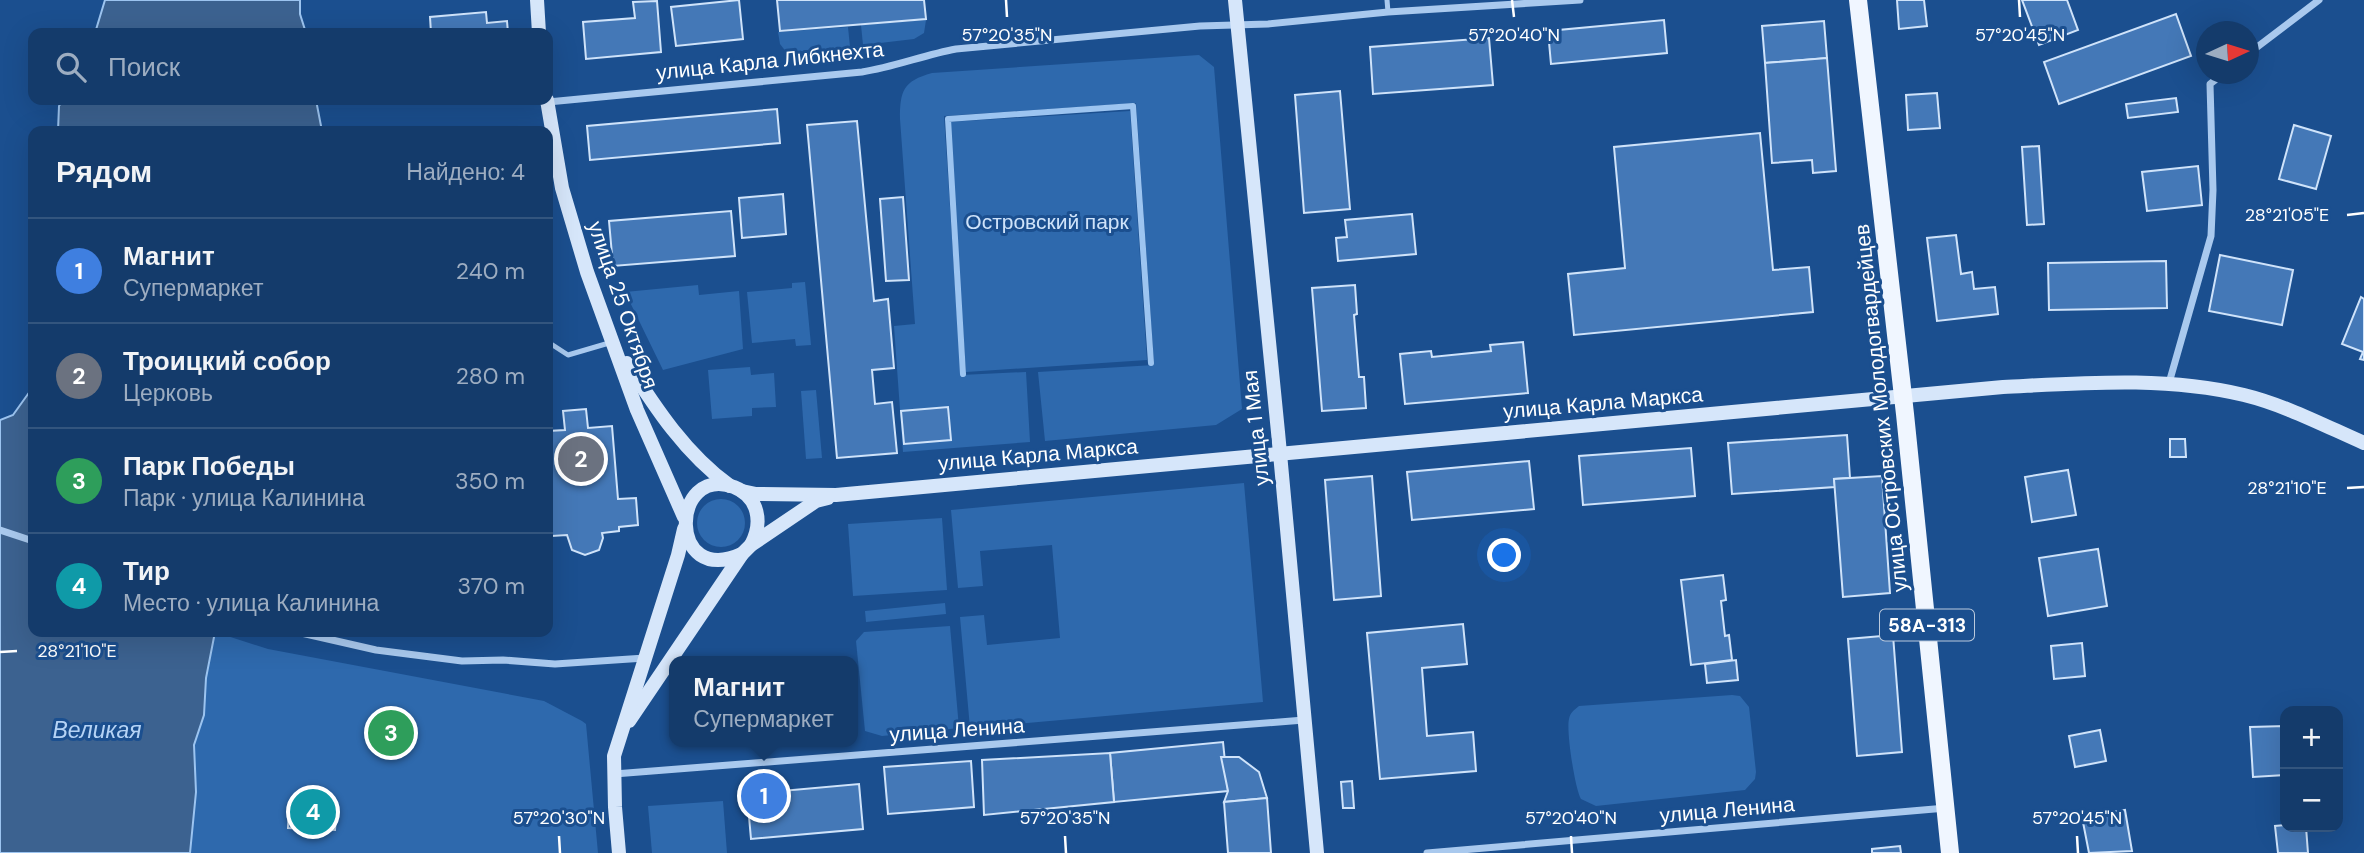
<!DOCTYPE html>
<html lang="ru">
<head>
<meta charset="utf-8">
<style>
  body { margin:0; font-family:"DM Sans",sans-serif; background:#1d4271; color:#f1f3f6 }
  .controls { position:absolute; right:21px; bottom:21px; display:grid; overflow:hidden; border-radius:14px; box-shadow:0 7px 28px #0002 }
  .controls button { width:63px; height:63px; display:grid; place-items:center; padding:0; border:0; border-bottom:2px solid #33557e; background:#143b6b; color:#f1f3f6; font:35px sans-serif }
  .compass { position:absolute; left:2196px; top:21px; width:63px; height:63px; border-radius:50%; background:#143b6b; box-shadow:0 7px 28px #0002; rotate:86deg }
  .you { position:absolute; left:1505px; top:556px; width:24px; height:24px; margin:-18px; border:5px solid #fff; border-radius:50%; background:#1a73e8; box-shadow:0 0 0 10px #1a73e833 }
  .badge { display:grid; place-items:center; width:46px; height:46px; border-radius:50%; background:#ffd166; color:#fff; font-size:23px; font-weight:700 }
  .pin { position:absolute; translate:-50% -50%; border:4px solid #fff; box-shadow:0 2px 7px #0006 }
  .popup { position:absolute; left:669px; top:656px; width:189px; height:91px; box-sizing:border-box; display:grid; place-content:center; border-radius:14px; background:#143b6b; filter:drop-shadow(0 2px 5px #0005); font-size:23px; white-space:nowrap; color:#9dadc1 }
  .popup b { font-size:26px; color:#f1f3f6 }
  .popup::after { content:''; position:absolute; left:50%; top:100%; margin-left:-14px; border:14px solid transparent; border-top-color:#143b6b }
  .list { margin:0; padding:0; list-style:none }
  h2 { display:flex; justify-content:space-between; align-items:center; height:91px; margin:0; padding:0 28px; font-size:30px }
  h2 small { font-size:23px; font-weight:400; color:#9dadc1 }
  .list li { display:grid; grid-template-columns:46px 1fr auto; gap:21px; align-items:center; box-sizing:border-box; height:105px; padding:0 28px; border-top:2px solid #33557e }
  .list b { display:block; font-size:26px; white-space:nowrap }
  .list p { margin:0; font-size:23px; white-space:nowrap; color:#9dadc1 }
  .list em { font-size:23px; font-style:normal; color:#9dadc1 }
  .icon { flex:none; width:38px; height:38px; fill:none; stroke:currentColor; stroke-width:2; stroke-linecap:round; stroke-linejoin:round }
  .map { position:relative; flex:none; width:2364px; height:853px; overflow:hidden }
  .search { position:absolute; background:#143b6b; box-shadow:0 7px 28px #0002; left:28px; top:28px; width:525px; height:77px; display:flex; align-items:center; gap:18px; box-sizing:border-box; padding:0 24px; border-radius:14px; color:#9dadc1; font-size:26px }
  .panel { position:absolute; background:#143b6b; box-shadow:0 7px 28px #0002; left:28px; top:126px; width:525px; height:511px; border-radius:14px }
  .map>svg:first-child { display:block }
</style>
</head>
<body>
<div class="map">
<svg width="2364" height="853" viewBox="0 0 2364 853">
  <rect width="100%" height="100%" fill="#1b4f8f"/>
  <g fill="#2e69ad">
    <polygon points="926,20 924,33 914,39 863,45 861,25"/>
    <polygon points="848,27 850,47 787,53 780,44 778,32"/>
    <path d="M 1199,55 L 1214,67 L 1242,409 L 1216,425 L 1045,441 L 1038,372 L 1154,365 L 1136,103 L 944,116 L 961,375 L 1026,372 L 1030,442 L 903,452 L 894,326 L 915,324 L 900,119 C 900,91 903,81 932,73 Z"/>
    <polygon points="1130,111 1147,360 966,372 948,122"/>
    <polygon points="805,282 811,345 796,346 795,339 752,343 747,292 792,288 792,283"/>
    <polygon points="698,285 699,295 739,291 743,349 663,370 625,292"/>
    <polygon points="750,367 751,375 774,373 776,407 752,408 752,416 712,419 708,370"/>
    <polygon points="816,390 822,458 806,459 801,391"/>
    <polygon points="1244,483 1263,702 970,728 960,617 984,615 987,645 1060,638 1052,545 980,551 983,586 958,588 951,510"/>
    <circle cx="721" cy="523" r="24"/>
    <polygon points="942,518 947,590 853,596 848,524"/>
    <polygon points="945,603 946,614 866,622 865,611"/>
    <polygon points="950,626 959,728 882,736 865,731 856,641 864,632"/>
    <polygon points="215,632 268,649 544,701 582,721 586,724 598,853 190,853 196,792 194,745 204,715 206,678"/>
    <path d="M 1732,695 L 1740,696 L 1749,707 L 1756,772 L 1755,779 L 1745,790 L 1596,806 L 1581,799 C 1575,789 1566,731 1569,719 C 1570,713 1574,710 1579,706 Z"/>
    <polygon points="723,801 727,853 652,853 648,806"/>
  </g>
  <g fill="#3c6290" stroke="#9cc4f0" stroke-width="2">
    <polygon points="105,0 300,0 300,14 306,33 95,33"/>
    <polygon points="63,100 316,100 322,131 58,131 59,106"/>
    <polygon points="33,387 33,632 215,632 206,678 204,715 194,745 196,792 190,853 0,853 0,420 13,415"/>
  </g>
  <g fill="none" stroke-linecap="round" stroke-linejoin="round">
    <polyline stroke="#9cc4f0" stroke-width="6" points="963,374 948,119 1133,106 1151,363"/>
  </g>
  <g fill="#4478b7" stroke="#cfe3fa" stroke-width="2">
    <polygon points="739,0 743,39 676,46 671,7"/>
    <polygon points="777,0 924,0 926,19 780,31"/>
    <polygon points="1897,0 1924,0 1927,26 1899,29"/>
    <polygon points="2022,0 2067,0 2078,30 2039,45"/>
    <polygon points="657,1 661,52 586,59 583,22 635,18 633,2"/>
    <polygon points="486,12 487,23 507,21 508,33 431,33 430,17"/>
    <polygon points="2176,14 2191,56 2059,104 2044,62"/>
    <polygon points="1664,20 1667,53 1551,64 1548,31"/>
    <polygon points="1824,21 1827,58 1765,63 1762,26"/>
    <polygon points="1489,38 1493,85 1373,94 1370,47"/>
    <polygon points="1827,58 1836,171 1813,173 1812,160 1772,163 1765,63"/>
    <polygon points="1340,91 1350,209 1304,213 1295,95"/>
    <polygon points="1937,93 1940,128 1908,130 1906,95"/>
    <polygon points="2176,98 2178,112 2128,118 2126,104"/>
    <polygon points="777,109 780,143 590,160 587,126"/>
    <polygon points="857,121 874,301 888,299 894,368 872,370 875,404 892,402 897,453 837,458 807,125"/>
    <polygon points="2294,125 2331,136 2316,189 2279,179"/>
    <polygon points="1760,133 1773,270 1809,267 1813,312 1574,335 1568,274 1625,268 1614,147"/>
    <polygon points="2039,146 2044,224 2027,225 2022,147"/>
    <polygon points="2198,166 2202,205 2147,211 2142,172"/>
    <polygon points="783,194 786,234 742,238 739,198"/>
    <polygon points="903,197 909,280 886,281 880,199"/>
    <polygon points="731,211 735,256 613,266 609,221"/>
    <polygon points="1412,214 1416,254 1338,261 1336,238 1347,237 1345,220"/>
    <polygon points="1956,235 1961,274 1972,272 1974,289 1995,287 1998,314 1937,321 1927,238"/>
    <polygon points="2220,255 2293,270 2282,325 2209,311"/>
    <polygon points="2166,261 2167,308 2049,310 2048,263"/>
    <polygon points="1355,285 1357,314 1354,315 1359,377 1364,377 1366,408 1322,411 1312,288"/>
    <polygon points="2361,297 2364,299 2364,360 2360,359 2363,352 2342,344"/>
    <polygon points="1523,342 1528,393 1405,404 1400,354 1431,351 1432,357 1491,351 1490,345"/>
    <polygon points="948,407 951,440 904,444 901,411"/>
    <polygon points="586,409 588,428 612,426 618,499 636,498 638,525 619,527 619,531 602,533 603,538 599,550 585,555 572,550 567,535 552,536 551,528 548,528 548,431 565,430 563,411"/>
    <polygon points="1847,435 1850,478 1834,479 1835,487 1732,494 1728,443"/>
    <polygon points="2170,439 2185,439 2186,457 2170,457"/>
    <polygon points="1691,448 1695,496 1583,505 1579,456"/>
    <polygon points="1529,461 1534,509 1412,520 1407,472"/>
    <polygon points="2068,470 2076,515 2032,522 2025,477"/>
    <polygon points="1372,476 1381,596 1334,600 1325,480"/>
    <polygon points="1882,476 1890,593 1843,597 1834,479"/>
    <polygon points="2098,549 2107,606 2048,616 2039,558"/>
    <polygon points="1723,575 1726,600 1721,601 1725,636 1729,635 1732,660 1691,665 1681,580"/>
    <polygon points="1463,624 1467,664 1422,668 1427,736 1473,732 1476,771 1380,779 1367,633"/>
    <polygon points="1893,635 1902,752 1857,756 1848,639"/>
    <polygon points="2082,643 2085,676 2054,679 2051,646"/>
    <polygon points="1736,660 1738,680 1707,683 1705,664"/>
    <polygon points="2285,726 2285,775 2253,777 2250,727"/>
    <polygon points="2100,730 2106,761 2075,767 2069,736"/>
    <polygon points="1223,742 1228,791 1114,802 1110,753"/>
    <polygon points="1110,753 1114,802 984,815 982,760"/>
    <polygon points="1221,757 1239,757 1259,772 1267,798 1224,802 1228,791"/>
    <polygon points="971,761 974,807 888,814 884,767"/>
    <polygon points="1352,781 1354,808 1343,808 1341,782"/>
    <polygon points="859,784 863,829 751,839 747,794"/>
    <polygon points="1267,798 1271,853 1228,853 1224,802"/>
    <polygon points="289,804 337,806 335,830 288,828"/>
    <polygon points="2125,810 2132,851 2089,853 2082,817"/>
    <polygon points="2285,825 2285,827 2306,827 2308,853 2278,853 2275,826"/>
    <polygon points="1900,846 1901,853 1872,853 1872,849"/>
  </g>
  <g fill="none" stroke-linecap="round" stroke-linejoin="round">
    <g stroke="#a9c9ee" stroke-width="5">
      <polyline points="1387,0 1388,12"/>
      <polyline points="548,342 568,355 609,343"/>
    </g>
    <g stroke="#a9c9ee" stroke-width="7">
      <polyline points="2248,54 2319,0"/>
      <path d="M 548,102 L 862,72 C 894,67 924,55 956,49 L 1200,26 L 1268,24 L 1388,12 L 1580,0"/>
      <polyline points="2169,383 2211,236 2213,190 2210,84 2223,74"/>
      <polyline points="0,530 33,541"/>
      <polyline points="297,632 376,650 462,661 503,660 555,664 645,658"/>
      <polyline points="614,774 1304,720"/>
      <polyline points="1427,853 1946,808"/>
    </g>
    <g stroke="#d6e6fa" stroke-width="14">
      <polyline points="537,0 539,33"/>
      <polyline points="1235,0 1278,432 1317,853"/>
      <polyline points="547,100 562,188 587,272 637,410 684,517"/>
      <path d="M 627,363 C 656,409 686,454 730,486"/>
      <path d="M 742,491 L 756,494 L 836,495 L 2003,387 C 2083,383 2165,376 2244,395 C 2285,405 2325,426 2364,443"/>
      <path d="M 742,554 C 667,588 670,464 734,487 C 759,497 763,523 751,545"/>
      <polyline points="629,721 742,554 751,545 816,501 828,498"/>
      <polyline points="619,853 615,807 614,756 678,555 684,529"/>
    </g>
    <polyline stroke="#f0f6ff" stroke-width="18" points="1858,0 1905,414 1950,853"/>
  </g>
  <path fill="none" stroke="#fff" stroke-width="2.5" d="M 1006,0 L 1007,17M 1512,0 L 1514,17M 2019,0 L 2020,17M 2347,215 L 2364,213M 2347,488 L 2364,487M 0,652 L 17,651M 559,836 L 560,853M 1065,836 L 1066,853M 1571,836 L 1572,853M 2077,836 L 2078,853"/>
  <g text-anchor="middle" stroke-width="6" stroke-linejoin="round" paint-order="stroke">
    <rect fill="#1b4f8f" stroke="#bbcadd" stroke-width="2" x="1880" y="609.5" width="94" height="31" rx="5"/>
    <g font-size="19" font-weight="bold" fill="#fff">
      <text x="1927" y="632">58А-313</text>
    </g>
    <g font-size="21" fill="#fff" stroke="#1b4f8f">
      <text transform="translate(770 61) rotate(-6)" y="7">улица Карла Либкнехта</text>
      <text transform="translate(623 305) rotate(71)" y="7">улица 25 Октября</text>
      <text transform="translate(1603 403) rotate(-5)" y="7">улица Карла Маркса</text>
      <text transform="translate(1881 408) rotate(-96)" y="7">улица Островских Молодогвардейцев</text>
      <text transform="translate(1256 428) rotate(-96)" y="7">улица 1 Мая</text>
      <text transform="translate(1038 455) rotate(-5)" y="7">улица Карла Маркса</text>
      <text transform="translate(957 730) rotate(-4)" y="7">улица Ленина</text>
      <text transform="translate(1727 810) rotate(-5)" y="7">улица Ленина</text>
    </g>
    <g font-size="21" fill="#cfe3fa" stroke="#1b4f8f">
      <text x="1047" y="229">Островский парк</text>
    </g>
    <g font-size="23" font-style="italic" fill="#b5d3f5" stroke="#1b4f8f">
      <text x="97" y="738">Великая</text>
    </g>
  </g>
  <g font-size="18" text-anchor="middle" fill="#fff" stroke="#1b4f8f" stroke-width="6" stroke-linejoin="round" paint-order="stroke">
    <text x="1007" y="41">57°20'35"N</text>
    <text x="1514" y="41">57°20'40"N</text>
    <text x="2020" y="41">57°20'45"N</text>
    <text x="2287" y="221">28°21'05"E</text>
    <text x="2287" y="494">28°21'10"E</text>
    <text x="77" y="657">28°21'10"E</text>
    <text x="559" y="824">57°20'30"N</text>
    <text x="1065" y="824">57°20'35"N</text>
    <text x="1571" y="824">57°20'40"N</text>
    <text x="2077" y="824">57°20'45"N</text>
  </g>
</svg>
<div class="controls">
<button>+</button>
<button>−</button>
</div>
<svg class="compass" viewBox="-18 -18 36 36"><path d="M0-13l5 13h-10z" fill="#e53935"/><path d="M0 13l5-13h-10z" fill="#9dadc1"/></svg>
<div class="you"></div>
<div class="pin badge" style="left:764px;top:796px;background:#3f7fe0">1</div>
<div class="popup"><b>Магнит</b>Супермаркет</div>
<div class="pin badge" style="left:581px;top:459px;background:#6b7280">2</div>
<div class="pin badge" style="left:391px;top:733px;background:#2e9e5b">3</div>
<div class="pin badge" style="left:313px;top:812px;background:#0f9aa8">4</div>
<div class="search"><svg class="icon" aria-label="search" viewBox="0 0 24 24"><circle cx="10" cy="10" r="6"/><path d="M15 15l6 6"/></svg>Поиск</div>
<section class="panel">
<h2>Рядом<small>Найдено: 4</small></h2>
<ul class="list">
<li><span class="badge" style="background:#3f7fe0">1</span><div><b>Магнит</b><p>Супермаркет</p></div><em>240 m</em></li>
<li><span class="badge" style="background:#6b7280">2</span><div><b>Троицкий собор</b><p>Церковь</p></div><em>280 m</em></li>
<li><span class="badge" style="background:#2e9e5b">3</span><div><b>Парк Победы</b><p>Парк · улица Калинина</p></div><em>350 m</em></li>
<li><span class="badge" style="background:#0f9aa8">4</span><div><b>Тир</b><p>Место · улица Калинина</p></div><em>370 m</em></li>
</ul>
</section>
</div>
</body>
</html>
